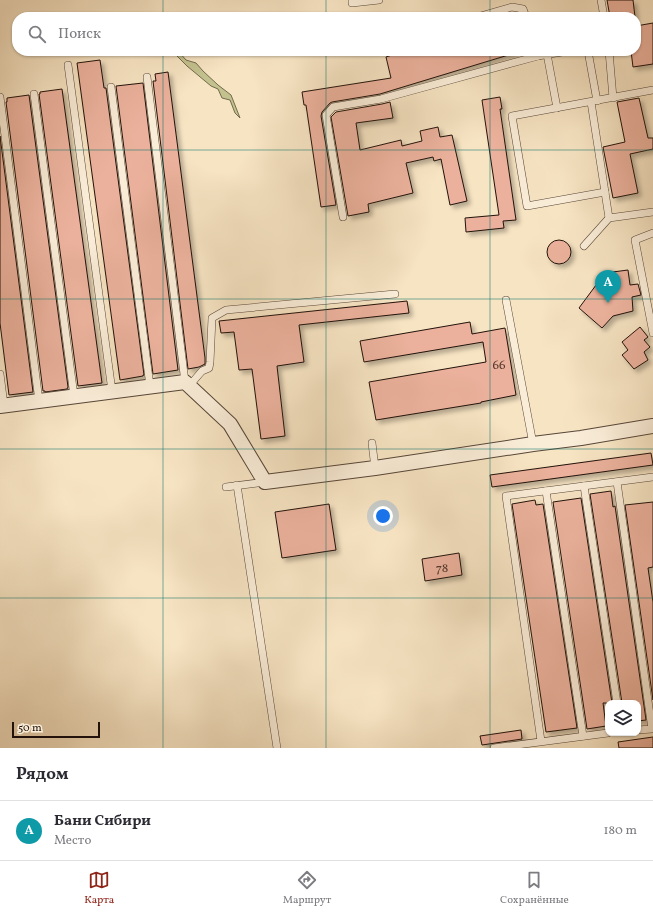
<!DOCTYPE html>
<html lang="ru">
<head>
<meta charset="utf-8">
<style>
  body { margin:0; font-family:Vollkorn,serif; background:#f7f7f7; color:#2b2b33 }
  .controls { position:absolute; right:12px; bottom:12px; display:grid; overflow:hidden; border-radius:8px; box-shadow:0 1px 3px #0004 }
  .controls button { width:36px; height:36px; display:grid; place-items:center; padding:0; border:0; border-bottom:1px solid #e1e1e2; background:#fff; color:#2b2b33; font:20px sans-serif }
  .scale { position:absolute; left:12px; bottom:10px; width:88px; box-sizing:border-box; padding-left:4px; border:2px solid #22120b; border-top:0; font-size:11px; line-height:14px; white-space:nowrap; color:#22120b; -webkit-text-stroke:3px #faedd8; paint-order:stroke }
  .you { position:absolute; left:383px; top:516px; width:14px; height:14px; margin:-10px; border:3px solid #fff; border-radius:50%; background:#1a73e8; box-shadow:0 0 0 6px #1a73e833 }
  .badge { display:grid; place-items:center; width:26px; height:26px; border-radius:50%; background:#8f2418; color:#fff; font-size:13px; font-weight:700 }
  .pin { position:absolute; translate:-50% -33px; filter:drop-shadow(0 1px 2px #0008) }
  .pin::after { content:''; position:absolute; top:21px; width:14px; height:12px; background:inherit; clip-path:polygon(0 0,100% 0,50% 100%) }
  .list { margin:0; padding:0; list-style:none }
  h2 { display:flex; justify-content:space-between; align-items:center; height:52px; margin:0; padding:0 16px; font-size:17px }
  h2 small { font-size:13px; font-weight:400; color:#7c7c81 }
  .list li { display:grid; grid-template-columns:26px 1fr auto; gap:12px; align-items:center; box-sizing:border-box; height:60px; padding:0 16px; border-top:1px solid #e1e1e2 }
  .list b { display:block; font-size:15px; white-space:nowrap }
  .list p { margin:0; font-size:13px; white-space:nowrap; color:#7c7c81 }
  .list em { font-size:13px; font-style:normal; color:#7c7c81 }
  .icon { flex:none; width:22px; height:22px; fill:none; stroke:currentColor; stroke-width:2; stroke-linecap:round; stroke-linejoin:round }
  .map { position:relative; flex:none; width:653px; height:748px; overflow:hidden }
  .search { position:absolute; background:#fff; box-shadow:0 1px 3px #0004; left:12px; right:12px; top:12px; height:44px; display:flex; align-items:center; gap:10px; box-sizing:border-box; padding:0 14px; border-radius:16px; color:#7c7c81; font-size:15px }
  .sheet { height:112px; background:#fff }
  nav { display:flex; justify-content:space-around; align-items:center; box-sizing:border-box; height:56px; border-top:1px solid #e1e1e2; background:#fff; font-size:11px; color:#7c7c81 }
  nav a { display:grid; justify-items:center; gap:2px }
  nav .on { color:#8f2418 }
  .map>svg:first-child { display:block }
</style>
</head>
<body>
<div class="map">
<svg width="653" height="748" viewBox="0 0 653 748">
  <defs>
    <filter id="shadow"><feDropShadow dx="3.5" dy="3.5" stdDeviation="2" flood-color="#0004"/></filter>
  </defs>
  <rect width="100%" height="100%" fill="#f7e4c3"/>
  <filter id="stains"><feTurbulence type="fractalNoise" baseFrequency=".005" numOctaves="4"/><feColorMatrix values="0 0 0 0 .2 0 0 0 0 .09 0 0 0 0 .02 0 0 0 .5 -.17"/></filter>
  <radialGradient id="worn" r=".72"><stop offset=".6" stop-color="#630" stop-opacity="0"/><stop offset="1" stop-color="#630" stop-opacity=".3"/></radialGradient>
  <polygon fill="#c3c28f" stroke="#726a4d" points="172,51 178,51 186,60 196,63 203,71 218,85 231,95 240,118 235,113 230,100 222,98 218,89 211,86 187,66"/>
  <g fill="#ebb19c" stroke="#22120b" filter="url(#shadow)">
    <polygon points="607,0 633,0 635,17 610,17"/>
    <polygon points="653,23 653,64 633,67 631,51 636,51 636,26"/>
    <polygon points="404,51 514,51 515,53 380,94 332,102 330,103 322,112 321,116 336,205 321,207 306,105 304,105 302,92 391,78 386,57"/>
    <polygon points="100,60 104,88 106,88 144,375 143,375 143,376 120,380 77,63"/>
    <polygon points="168,72 205,358 205,364 199,367 188,369 153,81 156,81 155,74"/>
    <polygon points="143,83 178,370 153,374 116,86"/>
    <polygon points="62,89 102,383 78,386 39,94 40,94 40,92"/>
    <polygon points="29,95 68,387 67,389 45,392 45,391 43,391 6,102 7,102 7,98"/>
    <polygon points="500,97 502,109 500,109 516,220 503,221 504,228 466,232 465,218 499,215 482,100"/>
    <polygon points="639,98 648,138 653,138 653,149 630,154 638,193 613,198 603,147 625,142 617,102"/>
    <polygon points="390,102 393,118 356,123 360,150 401,140 402,146 422,141 420,131 438,127 440,137 452,135 467,201 450,205 441,159 434,161 433,157 406,163 413,193 368,204 369,212 348,216 331,117 336,112 382,104"/>
    <polygon points="0,136 33,392 9,395 0,323"/>
    <circle cx="559" cy="252" r="12"/>
    <polygon points="628,270 630,285 638,284 641,295 632,297 633,311 613,316 602,328 579,308 605,273"/>
    <polygon points="407,301 409,313 299,325 304,362 277,366 285,436 261,439 252,369 239,370 234,332 221,333 219,321"/>
    <polygon points="470,322 472,334 505,328 516,395 481,402 481,403 376,420 369,382 486,362 483,342 364,362 360,341"/>
    <polygon points="640,327 648,337 644,340 650,347 644,352 648,360 634,369 622,355 628,350 622,342"/>
    <polygon points="651,453 653,465 492,487 490,475"/>
    <polygon points="611,491 613,507 615,506 646,720 638,721 638,703 622,703 590,494"/>
    <polygon points="581,498 612,703 603,703 606,726 587,729 553,502"/>
    <polygon points="535,500 536,505 543,504 577,728 546,732 512,504"/>
    <polygon points="653,502 653,567 648,568 653,602 653,700 625,505"/>
    <polygon points="329,504 336,550 282,558 275,512"/>
    <polygon points="459,553 462,575 425,581 422,559"/>
    <polygon points="521,730 522,739 482,745 480,736"/>
    <polygon points="653,737 653,748 619,748 618,742"/>
  </g>
  <g fill="none" stroke-linecap="round" stroke-linejoin="round">
    <defs>
      <g id="service">
        <polyline points="352,0 352,3 379,0"/>
        <polyline points="601,0 604,17"/>
        <polyline points="477,17 512,7 523,9 526,17"/>
        <polyline points="537,51 538,56 568,51"/>
        <polyline points="588,51 597,101"/>
        <polyline points="609,51 613,98"/>
        <polyline points="547,54 557,108"/>
        <polyline points="68,65 112,391"/>
        <polyline points="147,77 185,382"/>
        <polyline points="111,87 150,386"/>
        <polyline points="34,94 74,396"/>
        <polyline points="0,97 39,401"/>
        <polyline points="591,102 609,218"/>
        <polyline points="605,192 527,206 512,116 653,90"/>
        <polyline points="343,217 326,115 333,107 381,99 538,56"/>
        <polyline points="653,233 635,240 653,333"/>
        <polyline points="584,246 609,218 653,212"/>
        <polyline points="506,300 533,444"/>
        <polyline points="0,374 4,405"/>
        <polyline points="189,386 202,371 209,368 210,362 212,318 226,310 395,294"/>
        <polyline points="372,443 375,468"/>
        <polyline points="617,482 652,729 638,730"/>
        <polyline points="237,485 277,748"/>
        <polyline points="584,486 617,703"/>
        <polyline points="226,487 265,482"/>
        <polyline points="546,491 583,736"/>
        <polyline points="541,741 506,496 653,477"/>
        <polyline points="494,748 608,733"/>
      </g>
      <polyline id="minor" points="0,406 185,382 230,424 265,482 375,468 533,444 581,438 653,426"/>
    </defs>
    <use href="#service" stroke="#574639" stroke-width="8"/>
    <use href="#minor" stroke="#574639" stroke-width="16"/>
    <use href="#service" stroke="#faedd8" stroke-width="7"/>
    <use href="#minor" stroke="#faedd8" stroke-width="14"/>
  </g>
  <path fill="none" stroke="#0f766e" stroke-width="1" stroke-opacity="0.55" d="M 163,0 L 163,17M 326,0 L 326,17M 490,0 L 490,17M 163,51 L 163,748M 326,51 L 326,748M 490,51 L 490,748M 0,150 L 653,150M 0,299 L 653,299M 0,449 L 653,449M 0,598 L 653,598"/>
  <g text-anchor="middle" stroke-width="4" stroke-linejoin="round" paint-order="stroke">
    <g font-size="13" fill="#543a2f">
      <text x="499" y="369">66</text>
      <text x="442" y="572">78</text>
    </g>
  </g>
  <rect width="100%" height="100%" filter="url(#stains)"/>
  <rect width="100%" height="100%" fill="url(#worn)"/>
</svg>
<div class="controls">
<button><svg class="icon" aria-label="layers" viewBox="0 0 24 24"><path d="M12 4l9 5-9 5-9-5zM3 14l9 5 9-5"/></svg></button>
</div>
<div class="scale">50 m</div>
<div class="you"></div>
<div class="pin badge" style="left:608px;top:303px;background:#0f9aa8">A</div>
<div class="search"><svg class="icon" aria-label="search" viewBox="0 0 24 24"><circle cx="10" cy="10" r="6"/><path d="M15 15l6 6"/></svg>Поиск</div>
</div>
<section class="sheet">
<h2>Рядом<small></small></h2>
<ul class="list">
<li><span class="badge" style="background:#0f9aa8">A</span><div><b>Бани Сибири</b><p>Место</p></div><em>180 m</em></li>
</ul>
</section>
<nav>
<a class="on"><svg class="icon" aria-label="map" viewBox="0 0 24 24"><path d="M3 6l6-2 6 2 6-2v14l-6 2-6-2-6 2zM9 4v14M15 6v14"/></svg>Карта</a>
<a><svg class="icon" aria-label="directions" viewBox="0 0 24 24"><path d="M12 3l9 9-9 9-9-9zM9 14v-3h6M13 9l2 2-2 2"/></svg>Маршрут</a>
<a><svg class="icon" aria-label="saved" viewBox="0 0 24 24"><path d="M7 4h10v16l-5-4-5 4z"/></svg>Сохранённые</a>
</nav>
</body>
</html>
